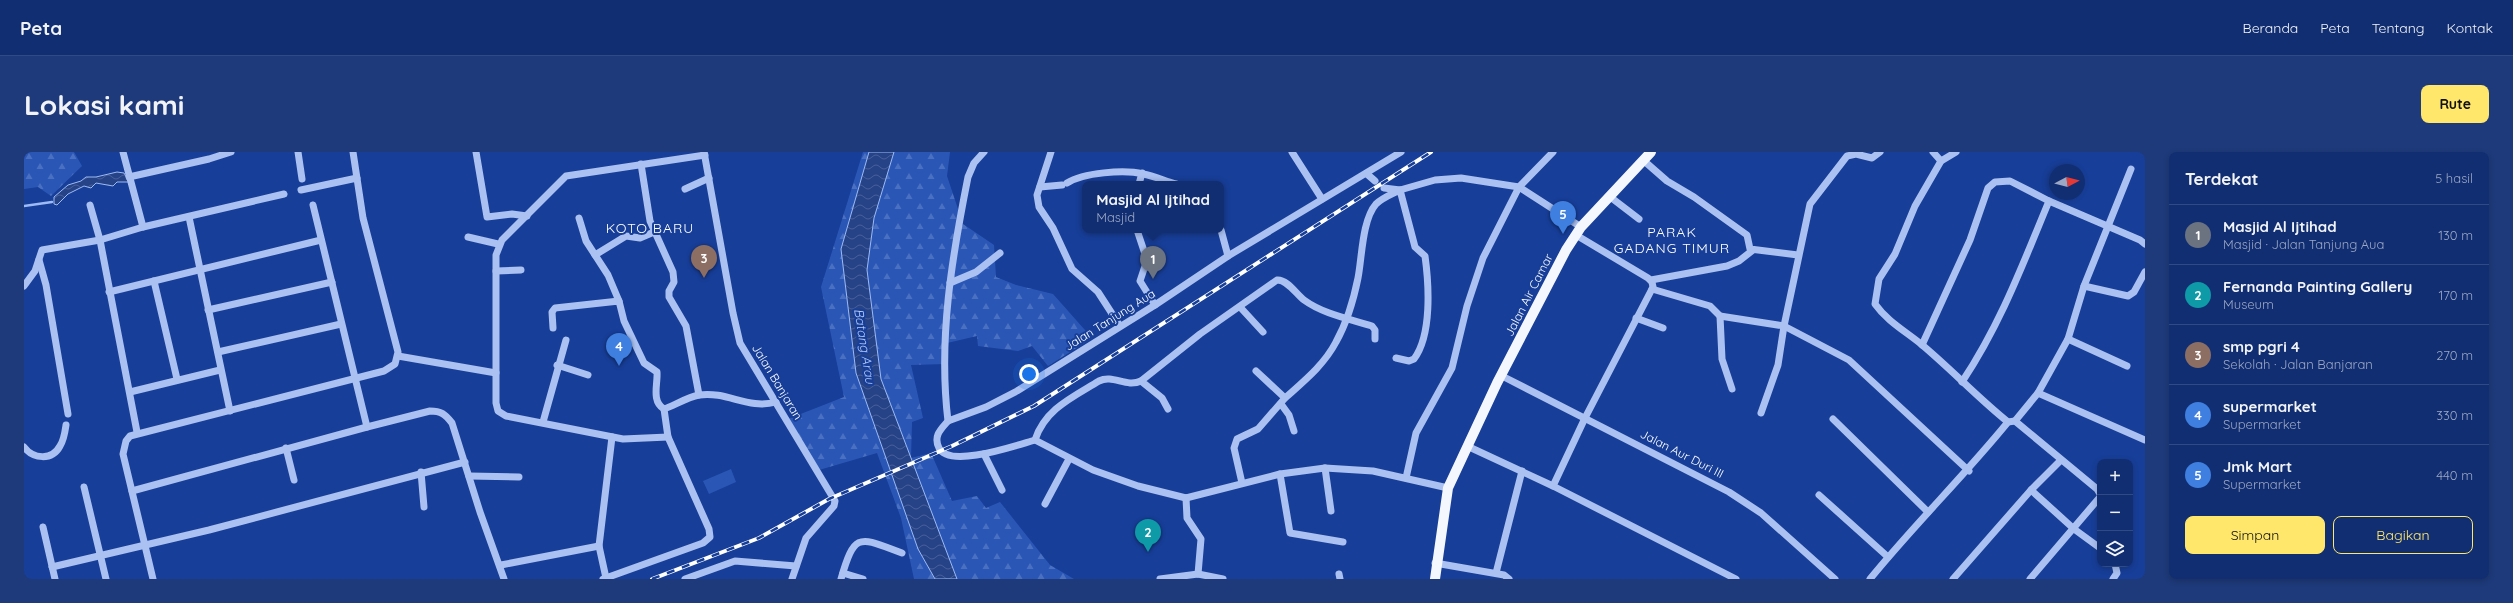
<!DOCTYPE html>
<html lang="id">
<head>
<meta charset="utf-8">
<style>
  body { margin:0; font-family:Quicksand,sans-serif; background:#1e3a7a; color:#f1f3f6 }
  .controls { position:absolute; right:12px; bottom:12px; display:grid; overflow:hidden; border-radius:8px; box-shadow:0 2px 6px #0003 }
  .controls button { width:36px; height:36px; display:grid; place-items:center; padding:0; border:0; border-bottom:1px solid #304a84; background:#112e72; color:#f1f3f6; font:20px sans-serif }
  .compass { position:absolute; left:2025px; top:12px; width:36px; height:36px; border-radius:50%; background:#112e72; box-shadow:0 2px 6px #0003; rotate:83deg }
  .you { position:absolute; left:1005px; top:222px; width:14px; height:14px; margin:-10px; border:3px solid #fff; border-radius:50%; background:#1a73e8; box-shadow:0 0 0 6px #1a73e833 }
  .badge { display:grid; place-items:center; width:26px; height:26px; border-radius:50%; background:#ffe76b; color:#fff; font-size:13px; font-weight:700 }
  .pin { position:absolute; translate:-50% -33px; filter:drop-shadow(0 1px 2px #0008) }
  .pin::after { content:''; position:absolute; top:21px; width:14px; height:12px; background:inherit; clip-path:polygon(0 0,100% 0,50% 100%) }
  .popup { position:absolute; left:1058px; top:29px; width:142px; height:52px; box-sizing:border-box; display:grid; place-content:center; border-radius:8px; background:#112e72; filter:drop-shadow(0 1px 3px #0005); font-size:13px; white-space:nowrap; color:#9ca8c4 }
  .popup b { font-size:15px; color:#f1f3f6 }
  .popup::after { content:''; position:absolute; left:50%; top:100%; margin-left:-8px; border:8px solid transparent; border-top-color:#112e72 }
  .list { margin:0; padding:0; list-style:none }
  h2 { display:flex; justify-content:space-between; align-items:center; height:52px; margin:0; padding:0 16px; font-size:17px }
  h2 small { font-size:13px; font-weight:400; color:#9ca8c4 }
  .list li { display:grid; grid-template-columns:26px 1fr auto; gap:12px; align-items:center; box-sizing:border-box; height:60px; padding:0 16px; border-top:1px solid #304a84 }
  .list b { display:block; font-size:15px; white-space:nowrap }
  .list p { margin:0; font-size:13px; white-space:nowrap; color:#9ca8c4 }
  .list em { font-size:13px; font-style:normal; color:#9ca8c4 }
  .actions { display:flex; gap:8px; padding:12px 16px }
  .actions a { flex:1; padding:9px 0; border:1px solid #ffe76b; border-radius:8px; text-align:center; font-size:14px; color:#ffe76b }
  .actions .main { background:#ffe76b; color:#111 }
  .icon { flex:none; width:22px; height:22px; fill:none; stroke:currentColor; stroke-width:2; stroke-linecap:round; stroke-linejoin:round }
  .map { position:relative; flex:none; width:2121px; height:427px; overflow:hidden; border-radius:8px }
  header { display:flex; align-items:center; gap:24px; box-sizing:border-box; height:56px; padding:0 20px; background:#112e72; border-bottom:1px solid #304a84 }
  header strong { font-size:19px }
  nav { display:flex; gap:22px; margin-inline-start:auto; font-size:14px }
  .intro { display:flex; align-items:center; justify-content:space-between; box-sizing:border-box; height:96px; padding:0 24px }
  h1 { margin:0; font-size:28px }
  .button { padding:10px 18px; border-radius:8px; background:#ffe76b; color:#111; font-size:14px; font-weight:700 }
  main { display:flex; gap:24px; padding:0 24px }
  aside { flex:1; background:#112e72; border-radius:8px; box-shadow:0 2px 6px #0003 }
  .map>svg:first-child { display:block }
</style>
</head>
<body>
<header>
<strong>Peta</strong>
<nav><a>Beranda</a><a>Peta</a><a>Tentang</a><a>Kontak</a></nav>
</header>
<div class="intro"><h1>Lokasi kami</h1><a class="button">Rute</a></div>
<main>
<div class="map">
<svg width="2121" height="427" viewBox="0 0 2121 427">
  <defs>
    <pattern id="forest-firs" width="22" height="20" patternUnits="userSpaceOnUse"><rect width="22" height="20" fill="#2a57b6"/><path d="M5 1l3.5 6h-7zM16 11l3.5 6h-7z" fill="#4a70c1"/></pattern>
    <pattern id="water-waves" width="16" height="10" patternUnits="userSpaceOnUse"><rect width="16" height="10" fill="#274387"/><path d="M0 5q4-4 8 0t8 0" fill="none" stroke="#475f99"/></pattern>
  </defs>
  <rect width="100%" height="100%" fill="#173e98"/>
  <g fill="url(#forest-firs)">
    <polygon points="0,0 50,0 58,14 27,44 14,35 0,37"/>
    <polygon points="839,0 926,0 923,24 939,72 970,93 972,125 992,133 1029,142 1068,186 1024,214 1008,194 994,199 954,194 953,184 923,191 921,212 887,213 899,266 888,270 887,306 907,301 928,349 953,344 962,356 976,350 1026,413 1050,427 890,427 877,366 853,301 795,318 764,267 820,245 797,135"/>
  </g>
  <polygon fill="#2a57b6" points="707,317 712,330 685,342 679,329"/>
  <g fill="url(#water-waves)" stroke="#9dbaf4">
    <polygon points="845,0 870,0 850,66 843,118 857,227 933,427 911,427 894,397 832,221 817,97"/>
    <polygon points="93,20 100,21 105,30 93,30 89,34 72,31 67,36 60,34 44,42 33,53 30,52 30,45 44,33 57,29 62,25 72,25"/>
  </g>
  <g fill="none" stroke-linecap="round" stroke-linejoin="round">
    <polyline stroke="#9dbaf4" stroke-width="2.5" points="0,54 28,50"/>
    <g stroke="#aac1f2" stroke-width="7">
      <polyline points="99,0 119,75"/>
      <polyline points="274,0 278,27"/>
      <polyline points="452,0 463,65 488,62 503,64"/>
      <polyline points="680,0 709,161 716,191 811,349 810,354 782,386 768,427"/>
      <path d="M 960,0 L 950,11 L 944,25 C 928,105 914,187 924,269 C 917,277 909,284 915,296 C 925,317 993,293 1011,288 L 1069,318 L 1114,334 L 1162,346 L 1256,322 L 1301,316 L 1349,319 L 1424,336"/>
      <polyline points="1027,0 1013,43 1015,55 1029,76 1048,117 1074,140 1096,174"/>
      <polyline points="1268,0 1298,47"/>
      <polyline points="1909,0 1917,9"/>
      <path d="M 1932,0 L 1917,9 L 1891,54 L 1871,102 L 1855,127 L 1851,152 C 1863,169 1881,179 1897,192 C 1927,217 1954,246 1984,270"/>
      <polyline points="1619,8 1643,29 1670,45 1723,83 1726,97 1774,103"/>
      <polyline points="617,12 626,69 649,120 650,130 645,139 645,145 662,174 675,243"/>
      <polyline points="1343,22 1351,29"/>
      <polyline points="105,25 185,7 207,0"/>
      <path d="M 1043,31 C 1059,21 1100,17 1119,22 C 1130,24 1141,29 1152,32"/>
      <polyline points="1115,32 1118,21"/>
      <polyline points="1016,35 1038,33"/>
      <polyline points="1360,36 1376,38 1411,28 1437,26 1495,35 1557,75"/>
      <polyline points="661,37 685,26"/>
      <polyline points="277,38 333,26"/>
      <polyline points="1585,44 1615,67"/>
      <polyline points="66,53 76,88 113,280"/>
      <polyline points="165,65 206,259"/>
      <polyline points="555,66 562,89 584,123 595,149"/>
      <polyline points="1113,78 1123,108 1116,129 1131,153"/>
      <polyline points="1197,78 1204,104"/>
      <polyline points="444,85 474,92"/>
      <polyline points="571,103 602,84 616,86 630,80"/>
      <polyline points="15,108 22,133 44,262"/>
      <polyline points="472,119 497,118"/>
      <polyline points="1627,128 1703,114 1715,109 1729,98"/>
      <polyline points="130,129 153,227"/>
      <polyline points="926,131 952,120 976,101"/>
      <polyline points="0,134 11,119 18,98 76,88 119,75 260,42"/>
      <polyline points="2060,134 2104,144 2110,140 2121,120"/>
      <polyline points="1628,137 1686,154 1696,164 1760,174 1825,208 1945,319"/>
      <polyline points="85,140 297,88"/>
      <polyline points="1216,155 1239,180"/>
      <polyline points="184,158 308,130"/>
      <polyline points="1696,164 1698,207 1708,237"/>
      <polyline points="1612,166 1639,176"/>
      <path d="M 529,176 L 528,160 L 531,156 L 595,149 L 600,169 L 620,211 L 633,220 C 634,232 627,249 640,257"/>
      <polyline points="2044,187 2103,214"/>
      <polyline points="1898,193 1946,88 1964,36 1971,30 1986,29 2025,49 2116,88 2121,92"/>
      <polyline points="194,200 317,172"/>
      <polyline points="374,204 472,221"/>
      <polyline points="533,213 564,223"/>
      <path d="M 1232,219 L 1261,246 C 1280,229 1300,213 1312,190 C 1322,172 1330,146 1334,126 C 1338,106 1338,68 1352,52 C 1358,46 1368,42 1376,38 L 1391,95 L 1401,104 C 1405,133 1408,183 1390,207 L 1385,209 L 1372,206"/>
      <polyline points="1478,224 1705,340 1737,361 1811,427"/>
      <path d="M 1938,230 C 1977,171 1998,114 2025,49"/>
      <polyline points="106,240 196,218"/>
      <polyline points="2014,241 2044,187 2060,134 2107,17"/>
      <polyline points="1257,252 1265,263 1270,279"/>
      <path d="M 1144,257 L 1138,246 L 1117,229 L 1176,182 L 1253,128 C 1263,127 1273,143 1280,148 C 1299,162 1326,167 1348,174 L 1351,178 L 1351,187"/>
      <polyline points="1737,261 1754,213 1760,174 1786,52 1823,4 1832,2 1848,6 1856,0"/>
      <polyline points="1809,267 1904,360"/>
      <polyline points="924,269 962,255 993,239 1131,153 1204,104 1377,0"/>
      <polyline points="1991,269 2073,337 2076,342"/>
      <polyline points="519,270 542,188"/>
      <path d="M 343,275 L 406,259 C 417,259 421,262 428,271 L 456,360 L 480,427"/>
      <polyline points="644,285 599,287 482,264 474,259 472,251 472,103 478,88 542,24 681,3"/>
      <path d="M 1011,288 C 1021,257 1049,245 1075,229 C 1089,222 1102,236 1117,229"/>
      <polyline points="1443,294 1529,334 1712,427"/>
      <path d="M 0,295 C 9,307 28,309 36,294 C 40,288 41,280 42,273"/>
      <polyline points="262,296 270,328"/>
      <polyline points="960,302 978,338"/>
      <polyline points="1301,316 1307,359"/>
      <polyline points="397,320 400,355"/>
      <polyline points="1256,322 1266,381 1319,390"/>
      <polyline points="445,324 495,325"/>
      <polyline points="1382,326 1392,281 1428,216 1443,154 1459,106 1495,35 1529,0"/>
      <polyline points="1218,331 1210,296 1213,287 1234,277 1261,246"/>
      <polyline points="1529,334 1561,266 1629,135 1628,130 1624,126 1552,83"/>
      <polyline points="60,335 82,427"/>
      <polyline points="2007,338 2050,377 2076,396"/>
      <polyline points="108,339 343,275 289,53"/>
      <polyline points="1795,343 1864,405"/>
      <polyline points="1162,346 1163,366 1177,387 1174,422"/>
      <polyline points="1021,352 1045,307"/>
      <polyline points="19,375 31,427"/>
      <polyline points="1411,411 1480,423 1485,427"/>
      <polyline points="477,413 575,394"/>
      <polyline points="28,415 185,378 441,310"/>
      <polyline points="819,421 839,427"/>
      <polyline points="1472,421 1498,319"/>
      <polyline points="1315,422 1316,427"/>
      <polyline points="582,426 575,394 588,285"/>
      <polyline points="129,427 99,302 102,289 106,284 360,219 371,212 374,200 339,66 329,0"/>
      <path d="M 579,427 L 679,391 L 686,385 L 685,377 L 644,285 L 640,257 C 651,253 664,245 675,243 C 704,239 724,258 752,250"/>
      <polyline points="661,427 711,409 772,414"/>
      <path d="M 817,427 C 831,379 835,385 878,401"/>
      <polyline points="1136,427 1174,422 1199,427"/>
      <path d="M 1846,427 C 1890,373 1940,324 1984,270 L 1991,269 L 2014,241 L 2121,288"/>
      <polyline points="1929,427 2007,338 2037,308"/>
      <polyline points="2006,427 2076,345"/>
      <polyline points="2089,427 2093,421 2091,412"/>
    </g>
    <polyline stroke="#f5f7ff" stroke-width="10" points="1411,427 1424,336 1473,231 1542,98 1557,75 1627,0"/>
    <defs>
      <polyline id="rail" points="628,427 735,386 805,347 928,294 1010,254 1407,0"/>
    </defs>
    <use href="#rail" stroke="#fff" stroke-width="4"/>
    <use href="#rail" stroke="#173e98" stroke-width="2.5" stroke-dasharray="8" stroke-linecap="butt"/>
  </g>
  <g text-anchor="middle" stroke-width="4" stroke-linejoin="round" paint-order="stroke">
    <g font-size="12" fill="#fff" stroke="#173e98">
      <text transform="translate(1505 143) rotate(-63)" y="4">Jalan Air Camar</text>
      <text transform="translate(1086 168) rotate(-32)" y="4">Jalan Tanjung Aua</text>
      <text transform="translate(753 230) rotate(59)" y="4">Jalan Banjaran</text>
      <text transform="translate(1658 302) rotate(27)" y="4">Jalan Aur Duri III</text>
    </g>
    <g font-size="13" font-style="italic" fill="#b7ccf8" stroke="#173e98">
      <text transform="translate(841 194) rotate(81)" y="5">Batang Arau</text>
    </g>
    <g font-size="14" letter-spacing="1" fill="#fff" stroke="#173e98">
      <text x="626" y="81">KOTO BARU</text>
      <text x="1648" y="85">PARAK<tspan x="1648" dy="16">GADANG TIMUR</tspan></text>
    </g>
  </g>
</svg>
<div class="controls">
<button>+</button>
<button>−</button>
<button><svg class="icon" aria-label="layers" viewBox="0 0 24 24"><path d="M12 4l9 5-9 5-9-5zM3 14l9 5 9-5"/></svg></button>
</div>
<svg class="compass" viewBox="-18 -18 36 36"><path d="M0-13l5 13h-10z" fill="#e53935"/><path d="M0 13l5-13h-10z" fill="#9ca8c4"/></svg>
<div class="you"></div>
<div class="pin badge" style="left:1129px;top:127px;background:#6b7280">1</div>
<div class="popup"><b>Masjid Al Ijtihad</b>Masjid</div>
<div class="pin badge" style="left:1124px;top:400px;background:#0f9aa8">2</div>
<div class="pin badge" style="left:680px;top:126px;background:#8d6e63">3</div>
<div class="pin badge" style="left:595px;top:214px;background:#3f7fe0">4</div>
<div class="pin badge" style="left:1539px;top:82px;background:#3f7fe0">5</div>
</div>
<aside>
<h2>Terdekat<small>5 hasil</small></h2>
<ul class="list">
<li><span class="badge" style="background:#6b7280">1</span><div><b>Masjid Al Ijtihad</b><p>Masjid · Jalan Tanjung Aua</p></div><em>130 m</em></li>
<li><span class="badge" style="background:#0f9aa8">2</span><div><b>Fernanda Painting Gallery</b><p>Museum</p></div><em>170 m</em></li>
<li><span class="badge" style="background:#8d6e63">3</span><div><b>smp pgri 4</b><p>Sekolah · Jalan Banjaran</p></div><em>270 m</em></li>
<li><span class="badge" style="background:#3f7fe0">4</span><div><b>supermarket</b><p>Supermarket</p></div><em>330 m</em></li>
<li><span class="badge" style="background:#3f7fe0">5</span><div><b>Jmk Mart</b><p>Supermarket</p></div><em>440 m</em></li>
</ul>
<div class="actions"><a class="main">Simpan</a><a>Bagikan</a></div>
</aside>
</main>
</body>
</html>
